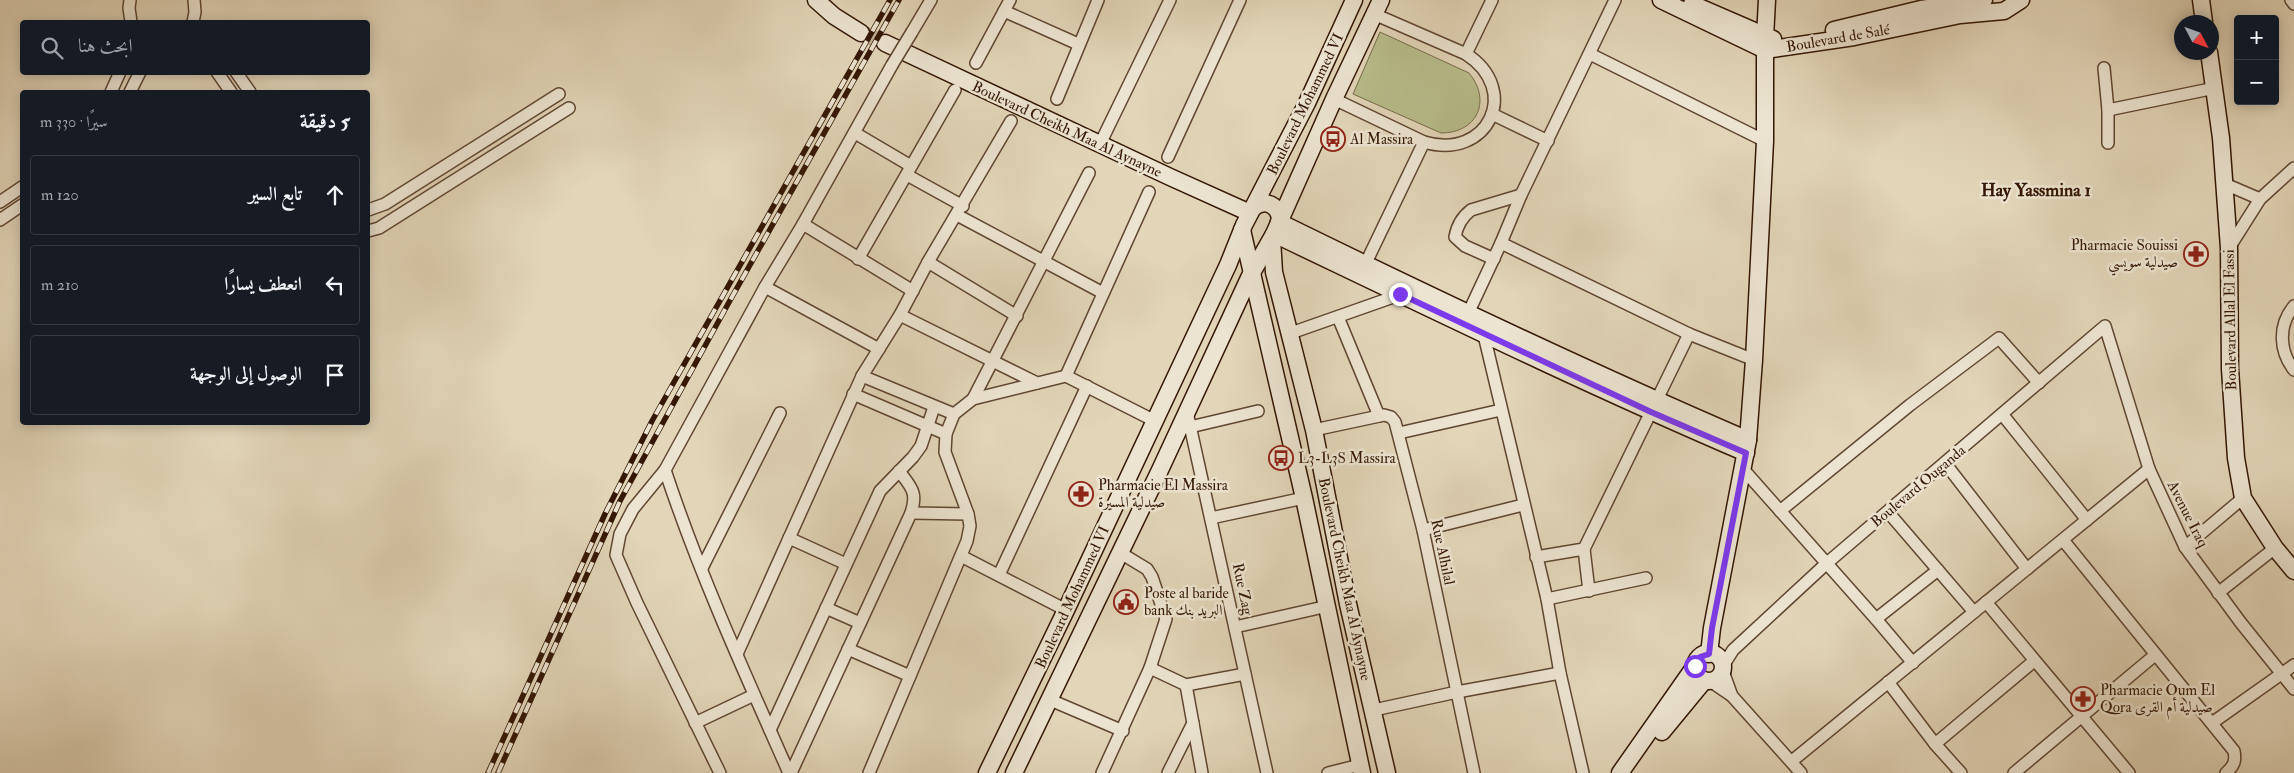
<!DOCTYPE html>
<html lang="ar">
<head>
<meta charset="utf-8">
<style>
  body { margin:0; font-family:"IM FELL Double Pica",Amiri,serif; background:#242831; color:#f1f3f6; direction:rtl }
  .controls { position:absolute; right:15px; top:15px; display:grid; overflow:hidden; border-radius:5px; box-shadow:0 2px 12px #0003 }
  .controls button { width:45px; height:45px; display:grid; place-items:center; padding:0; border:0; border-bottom:1px solid #363941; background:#171b24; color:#f1f3f6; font:25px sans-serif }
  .compass { position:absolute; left:2174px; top:15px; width:45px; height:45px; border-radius:50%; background:#171b24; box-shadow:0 2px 12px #0003; rotate:131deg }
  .stop { position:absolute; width:15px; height:15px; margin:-11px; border:4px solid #7c3aed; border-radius:50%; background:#fff }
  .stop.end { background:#7c3aed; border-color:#fff; box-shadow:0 1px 5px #0008 }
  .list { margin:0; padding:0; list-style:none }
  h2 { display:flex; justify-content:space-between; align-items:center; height:65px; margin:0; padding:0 20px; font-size:21px }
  h2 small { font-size:16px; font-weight:400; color:#9ea1a6 }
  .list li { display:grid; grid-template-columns:32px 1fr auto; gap:15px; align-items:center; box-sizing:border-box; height:80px; margin:0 10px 10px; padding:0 10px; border:1px solid #363941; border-radius:5px }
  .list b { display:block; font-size:19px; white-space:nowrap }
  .list em { font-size:16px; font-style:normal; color:#9ea1a6 }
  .icon { flex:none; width:28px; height:28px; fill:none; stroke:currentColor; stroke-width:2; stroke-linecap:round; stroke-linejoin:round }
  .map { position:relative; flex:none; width:2294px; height:773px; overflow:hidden; direction:ltr }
  .search { position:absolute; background:#171b24; box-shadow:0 2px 12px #0003; left:20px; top:20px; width:350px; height:55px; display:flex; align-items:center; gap:12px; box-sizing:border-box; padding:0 18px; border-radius:5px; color:#9ea1a6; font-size:19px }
  .panel { position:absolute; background:#171b24; box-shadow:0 2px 12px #0003; left:20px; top:90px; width:350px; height:335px; border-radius:5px; direction:rtl }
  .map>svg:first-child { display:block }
</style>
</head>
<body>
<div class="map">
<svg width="2294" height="773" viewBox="0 0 2294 773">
  <rect width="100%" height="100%" fill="#e2d5b8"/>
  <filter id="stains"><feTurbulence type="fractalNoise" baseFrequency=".004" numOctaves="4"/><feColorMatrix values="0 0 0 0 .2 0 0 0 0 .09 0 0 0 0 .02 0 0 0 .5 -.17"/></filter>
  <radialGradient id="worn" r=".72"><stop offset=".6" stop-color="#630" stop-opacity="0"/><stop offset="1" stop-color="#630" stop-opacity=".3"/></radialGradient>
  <path fill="#b8bc8b" stroke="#766a48" d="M 1380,32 L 1469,73 C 1492,101 1477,133 1441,133 L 1353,94 Z"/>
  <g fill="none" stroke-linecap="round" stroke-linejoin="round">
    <polyline stroke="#bfaf94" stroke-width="16" stroke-dasharray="16 8" stroke-linecap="butt" points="861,33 885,43"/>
    <defs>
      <g id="street">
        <polyline points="130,0 129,8 131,22"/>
        <polyline points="2291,0 2294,4"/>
        <polyline points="1004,11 1078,44"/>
        <polyline points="193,22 195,12 194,0"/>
        <polyline points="912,32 931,0"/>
        <polyline points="1466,54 1492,0"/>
        <polyline points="1590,54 1765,141"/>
        <polyline points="976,63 1010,0"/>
        <polyline points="2104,68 2108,110 2215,88"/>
        <polyline points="217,72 231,92"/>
        <polyline points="236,72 250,92"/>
        <polyline points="111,92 120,72"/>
        <polyline points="130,92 140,72"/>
        <polyline points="1057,99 1098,0"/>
        <path d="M 1334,99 L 1424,142 C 1488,161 1522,90 1466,54 L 1374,14"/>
        <polyline points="2108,110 2108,143"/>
        <polyline points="1492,114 1548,141"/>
        <polyline points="855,133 911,166"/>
        <polyline points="1100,144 1170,0"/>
        <polyline points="1168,157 1240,0"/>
        <polyline points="907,175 963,206"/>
        <polyline points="2225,184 2260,199"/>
        <polyline points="0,202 22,187"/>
        <polyline points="368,210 385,204 559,94"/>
        <polyline points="957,215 1103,293"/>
        <polyline points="0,220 22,205"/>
        <polyline points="803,224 913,291"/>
        <polyline points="368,231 379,228 569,108"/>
        <polyline points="1501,243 1689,334 1754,360"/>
        <polyline points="2229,248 2260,199 2294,168"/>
        <polyline points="858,259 955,90"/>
        <path d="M 1494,259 L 1465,246 L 1455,237 C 1457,225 1462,217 1471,210 L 1521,195"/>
        <polyline points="928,262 1017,316"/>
        <polyline points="1363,269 1424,142"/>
        <polyline points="765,287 879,349"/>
        <path d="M 2294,306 C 2278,325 2279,351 2294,370"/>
        <polyline points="900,315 1037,383"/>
        <polyline points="1338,317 1379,416"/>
        <polyline points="1465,320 1501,243 1521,195 1615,0"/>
        <polyline points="1483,331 1547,599 1560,673 1583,773"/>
        <polyline points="1291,333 1399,295"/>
        <polyline points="862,376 954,414"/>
        <polyline points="1066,376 1149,192"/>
        <polyline points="853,394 946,434"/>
        <polyline points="973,399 1089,173"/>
        <polyline points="1187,412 1267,773"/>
        <polyline points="2002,414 2087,520"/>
        <polyline points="1190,427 1258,411"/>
        <polyline points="1314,430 1384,415 1391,417 1395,422 1423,530 1474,773"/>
        <polyline points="1399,433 1501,410"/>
        <polyline points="1945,463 2027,569"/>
        <polyline points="1743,469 1876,619 1913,663"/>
        <path d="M 665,470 C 699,573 745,674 789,773"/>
        <polyline points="1780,511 1910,405 1999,338 2039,383"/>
        <polyline points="1888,512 1974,612"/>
        <polyline points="911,513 968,514"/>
        <polyline points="1211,518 1304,498"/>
        <polyline points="1423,530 1523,505"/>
        <polyline points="789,538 846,564"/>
        <path d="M 2063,540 L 2234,751 C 2236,761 2234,766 2226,773"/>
        <polyline points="2185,547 2243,498"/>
        <polyline points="1584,549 1589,591"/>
        <polyline points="1119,552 1147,569 1152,577 1166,619 1150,668"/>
        <polyline points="961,556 1066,610"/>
        <polyline points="1536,557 1584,549 1689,334"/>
        <polyline points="702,568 780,413"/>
        <polyline points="999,575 1087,386"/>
        <polyline points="2218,593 2275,548"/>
        <polyline points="1547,599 1646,578"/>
        <polyline points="1986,602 2129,773"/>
        <polyline points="826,608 860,623"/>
        <polyline points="1876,619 1938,570"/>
        <polyline points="1235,627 1328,606"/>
        <polyline points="848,649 910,676"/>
        <polyline points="737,654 862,376 900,315 928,262 1011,121"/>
        <polyline points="1723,666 1733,650 1827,563 2105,326 2149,469 2185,547 2241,623 2294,689"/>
        <polyline points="1723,671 1732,696"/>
        <polyline points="1710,681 1732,696 1801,773"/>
        <polyline points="1888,682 1935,744 1961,773"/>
        <polyline points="1186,685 1245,674"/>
        <polyline points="1048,699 1123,731"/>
        <polyline points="1374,710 1457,692 1560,673"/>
        <polyline points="695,723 754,695"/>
        <polyline points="2212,723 2294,665"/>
        <polyline points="770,730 880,491 913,457 921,446 934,407"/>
        <polyline points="1935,744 2034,661"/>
        <polyline points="1792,761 2149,469"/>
        <polyline points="720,773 637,603 616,555 620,534 633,509 665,470 765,287 803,224 892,65"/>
        <path d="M 791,773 L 911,513 C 918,492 911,487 899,471"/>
        <polyline points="869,773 967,541 970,526 968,514 945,452 946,434 954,414 973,399 1066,376 1155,421"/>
        <polyline points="1102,773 1150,668 1186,685 1202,773"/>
        <polyline points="1168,773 1193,723"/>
        <polyline points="1328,773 1360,765"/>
        <polyline points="2014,773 2155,655"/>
      </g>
      <g id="secondary">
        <polyline points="816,0 834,16 861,33"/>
        <polyline points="1661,0 1765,50 1854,37 1960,15 2004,11 2021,0"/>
        <polyline points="2201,0 2204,22"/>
        <polyline points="1692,4 1773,39"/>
        <polyline points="1834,30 1921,9 1984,0"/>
        <polyline points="885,43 1170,177 1250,213"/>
        <polyline points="2209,52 2221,138 2229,248 2230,369 2236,458 2243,498 2275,548 2294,571"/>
        <path d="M 1253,208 C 1265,198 1279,205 1280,220"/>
        <path d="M 1279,222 C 1434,298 1590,372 1748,440"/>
        <polyline points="1242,230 1304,498 1362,773"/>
        <path d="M 1274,234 C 1431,309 1587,385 1746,453"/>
        <polyline points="1272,239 1274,272 1314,430 1348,604 1387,773"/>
        <circle cx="1709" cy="667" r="14"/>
        <polyline points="1709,654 1712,628 1748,440 1754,360 1765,141 1765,37 1767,0"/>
        <polyline points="1662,732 1704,681"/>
        <polyline points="987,773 1066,610 1228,265 1244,225 1307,103 1354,0"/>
        <polyline points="1014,773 1160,470 1249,278 1274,234 1334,99 1381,0"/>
        <polyline points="1620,773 1695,666"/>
      </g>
    </defs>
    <use href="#street" stroke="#604631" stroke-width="14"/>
    <use href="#secondary" stroke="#341704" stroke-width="19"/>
    <use href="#street" stroke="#ece4d1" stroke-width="11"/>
    <use href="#secondary" stroke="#ece4d1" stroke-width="16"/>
    <defs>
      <g id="rail">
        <polyline points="488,773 605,514 652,421 890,0"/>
        <polyline points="498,773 620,501 728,304 899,0"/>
      </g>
    </defs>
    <use href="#rail" stroke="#341704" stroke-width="5.5"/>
    <use href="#rail" stroke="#ece4d1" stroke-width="4" stroke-dasharray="11" stroke-linecap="butt"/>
    <defs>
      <polyline id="street-bridge" points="892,65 912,32"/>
    </defs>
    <use href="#street-bridge" stroke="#604631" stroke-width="14" stroke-linecap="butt"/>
    <use href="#street-bridge" stroke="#ece4d1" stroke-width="11"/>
  </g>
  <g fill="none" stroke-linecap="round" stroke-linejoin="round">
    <polyline stroke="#7c3aed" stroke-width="6" points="1400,294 1651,412 1746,453 1712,628 1709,654 1700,657 1695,666"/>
  </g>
  <defs>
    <symbol id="bus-ring" viewBox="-11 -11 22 22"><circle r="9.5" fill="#ece4d1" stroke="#8f2418" stroke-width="1.5"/><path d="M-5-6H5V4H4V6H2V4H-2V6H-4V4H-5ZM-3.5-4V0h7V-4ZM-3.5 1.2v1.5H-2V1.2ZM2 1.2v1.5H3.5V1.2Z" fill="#8f2418"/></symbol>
    <symbol id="pharmacy-ring" viewBox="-11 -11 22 22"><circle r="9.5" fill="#ece4d1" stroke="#8f2418" stroke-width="1.5"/><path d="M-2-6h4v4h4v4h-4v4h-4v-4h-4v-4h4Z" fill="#8f2418"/></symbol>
    <symbol id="civic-ring" viewBox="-11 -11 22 22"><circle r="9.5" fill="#ece4d1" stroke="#8f2418" stroke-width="1.5"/><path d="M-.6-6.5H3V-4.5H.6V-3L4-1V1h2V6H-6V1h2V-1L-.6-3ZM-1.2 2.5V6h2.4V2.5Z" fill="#8f2418"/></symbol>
  </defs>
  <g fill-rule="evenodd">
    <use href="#bus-ring" x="1319" y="125" width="28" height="28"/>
    <use href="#pharmacy-ring" x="2182" y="240" width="28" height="28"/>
    <use href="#bus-ring" x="1267" y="444" width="28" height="28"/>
    <use href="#pharmacy-ring" x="1067" y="480" width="28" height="28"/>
    <use href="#civic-ring" x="1112" y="588" width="28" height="28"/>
    <use href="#pharmacy-ring" x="2069" y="685" width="28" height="28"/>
  </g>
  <g text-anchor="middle" stroke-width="5" stroke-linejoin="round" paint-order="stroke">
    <g font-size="15" fill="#341704" stroke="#ece4d1">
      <text transform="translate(1838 38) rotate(-10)" y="5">Boulevard de Salé</text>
      <text transform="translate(1305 104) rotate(-64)" y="5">Boulevard Mohammed VI</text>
      <text transform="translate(1067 129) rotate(25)" y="5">Boulevard Cheikh Maa Al Aynayne</text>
      <text transform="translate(2230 320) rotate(-91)" y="5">Boulevard Allal El Fassi</text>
      <text transform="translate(1918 486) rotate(-40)" y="5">Boulevard Ouganda</text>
      <text transform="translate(2188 514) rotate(63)" y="5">Avenue Iraq</text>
      <text transform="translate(1443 552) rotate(78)" y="5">Rue Alhilal</text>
      <text transform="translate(1345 579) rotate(78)" y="5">Boulevard Cheikh Maa Al Aynayne</text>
      <text transform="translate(1243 589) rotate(78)" y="5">Rue Zag</text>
      <text transform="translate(1072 597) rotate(-65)" y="5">Boulevard Mohammed VI</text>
    </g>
    <g font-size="15" fill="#341704" stroke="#ece4d1" text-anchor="start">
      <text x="1350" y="144">Al Massira</text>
      <text x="2178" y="250" text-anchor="end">Pharmacie Souissi<tspan x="2178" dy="17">صيدلية سويسي</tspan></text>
      <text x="1298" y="463">L3-L3S Massira</text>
      <text x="1098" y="490">Pharmacie El Massira<tspan x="1098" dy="17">صيدلية المسيرة</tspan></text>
      <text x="1144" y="598">Poste al baride<tspan x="1144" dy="17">bank البريد بنك</tspan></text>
      <text x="2100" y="695">Pharmacie Oum El<tspan x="2100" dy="17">Qora صيدلية أم القرى</tspan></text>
    </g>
    <g font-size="18" font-weight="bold" fill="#341704" stroke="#ece4d1">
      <text x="2036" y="196">Hay Yassmina 1</text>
    </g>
  </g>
  <rect width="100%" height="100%" filter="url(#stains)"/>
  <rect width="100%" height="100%" fill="url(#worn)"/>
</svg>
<div class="controls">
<button>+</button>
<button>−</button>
</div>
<svg class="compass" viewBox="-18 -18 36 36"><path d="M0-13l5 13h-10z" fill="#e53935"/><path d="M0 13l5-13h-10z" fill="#9ea1a6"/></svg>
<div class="stop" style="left:1695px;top:666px"></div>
<div class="stop end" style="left:1400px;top:294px"></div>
<div class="search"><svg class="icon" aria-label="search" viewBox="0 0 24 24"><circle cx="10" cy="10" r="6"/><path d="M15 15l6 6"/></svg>ابحث هنا</div>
<section class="panel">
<h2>5 دقيقة<small>سيرًا · 330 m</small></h2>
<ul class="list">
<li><svg class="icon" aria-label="ahead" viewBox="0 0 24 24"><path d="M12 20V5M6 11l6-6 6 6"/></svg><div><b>تابع السير</b></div><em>120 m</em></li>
<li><svg class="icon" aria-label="left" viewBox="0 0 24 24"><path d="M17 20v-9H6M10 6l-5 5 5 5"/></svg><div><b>انعطف يسارًا</b></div><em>210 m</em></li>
<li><svg class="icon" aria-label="arrive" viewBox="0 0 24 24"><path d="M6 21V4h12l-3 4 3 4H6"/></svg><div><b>الوصول إلى الوجهة</b></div></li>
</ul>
</section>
</div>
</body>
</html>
